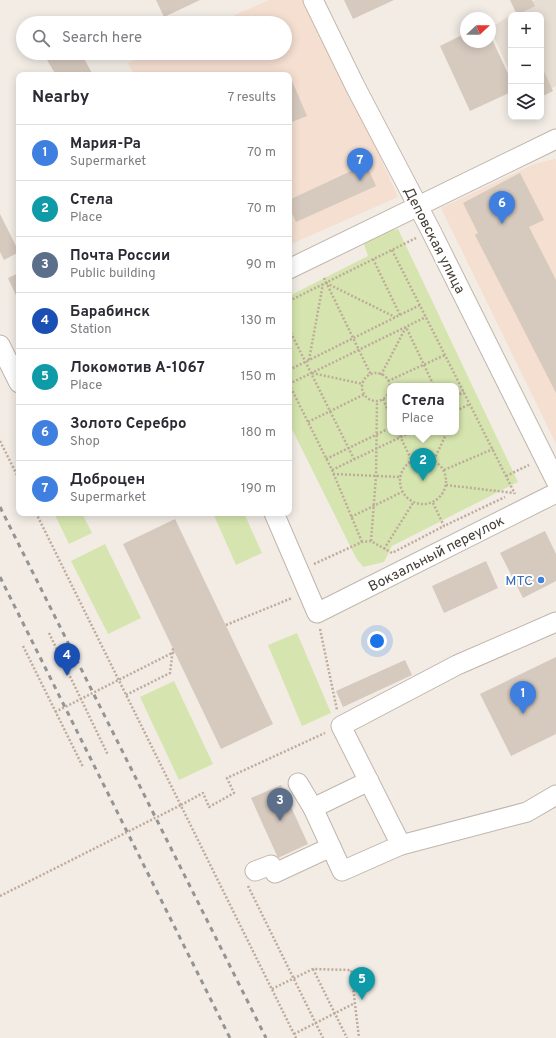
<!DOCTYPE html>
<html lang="en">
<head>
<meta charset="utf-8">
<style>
  body { margin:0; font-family:Overpass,sans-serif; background:#f7f7f7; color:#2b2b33 }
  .controls { position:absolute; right:12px; top:12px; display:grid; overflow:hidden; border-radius:8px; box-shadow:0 2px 10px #0003 }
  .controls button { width:36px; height:36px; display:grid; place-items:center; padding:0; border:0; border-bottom:1px solid #e1e1e2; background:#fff; color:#2b2b33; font:20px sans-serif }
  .compass { position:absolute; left:460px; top:12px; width:36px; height:36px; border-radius:50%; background:#fff; box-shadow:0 2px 10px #0003; rotate:68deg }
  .you { position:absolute; left:377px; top:641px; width:14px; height:14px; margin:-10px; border:3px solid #fff; border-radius:50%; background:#1a73e8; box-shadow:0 0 0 6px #1a73e833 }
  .badge { display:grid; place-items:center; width:26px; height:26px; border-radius:50%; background:#f31b1d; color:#fff; font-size:13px; font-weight:700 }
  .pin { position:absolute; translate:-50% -33px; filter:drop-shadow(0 1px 2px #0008) }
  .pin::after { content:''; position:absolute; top:21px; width:14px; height:12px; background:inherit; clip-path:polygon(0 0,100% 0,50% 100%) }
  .popup { position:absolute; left:387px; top:383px; width:72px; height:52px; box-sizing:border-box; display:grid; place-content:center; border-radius:8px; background:#fff; filter:drop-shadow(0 1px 3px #0005); font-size:13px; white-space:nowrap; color:#7c7c81 }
  .popup b { font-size:15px; color:#2b2b33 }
  .popup::after { content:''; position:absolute; left:50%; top:100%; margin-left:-8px; border:8px solid transparent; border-top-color:#fff }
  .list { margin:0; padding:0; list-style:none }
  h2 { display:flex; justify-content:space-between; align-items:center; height:52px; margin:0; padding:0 16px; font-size:17px }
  h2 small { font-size:13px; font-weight:400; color:#7c7c81 }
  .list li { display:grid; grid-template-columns:26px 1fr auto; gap:12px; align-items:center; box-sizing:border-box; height:56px; padding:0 16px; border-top:1px solid #e1e1e2 }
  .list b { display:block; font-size:15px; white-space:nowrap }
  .list p { margin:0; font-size:13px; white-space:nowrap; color:#7c7c81 }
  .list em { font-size:13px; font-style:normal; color:#7c7c81 }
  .icon { flex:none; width:22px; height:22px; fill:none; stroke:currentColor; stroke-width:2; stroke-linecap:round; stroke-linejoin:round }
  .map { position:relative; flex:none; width:556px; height:1038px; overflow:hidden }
  .search { position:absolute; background:#fff; box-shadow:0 2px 10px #0003; left:16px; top:16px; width:276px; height:44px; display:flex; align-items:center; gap:10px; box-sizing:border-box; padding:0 14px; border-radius:22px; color:#7c7c81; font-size:15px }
  .panel { position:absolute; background:#fff; box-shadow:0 2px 10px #0003; left:16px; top:72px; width:276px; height:444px; border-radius:8px }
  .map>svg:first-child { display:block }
</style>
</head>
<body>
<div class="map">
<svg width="556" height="1038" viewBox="0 0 556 1038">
  <rect width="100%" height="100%" fill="#f2ece5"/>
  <polygon fill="#e6ddd3" points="535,0 556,0 556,86 541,94 541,15 511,15 511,75 490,28"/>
  <g fill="#f4dfd0">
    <polygon points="269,0 310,0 398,197 289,245 289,75 134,75 128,63 150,53 285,53 285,23 217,23"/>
    <polygon points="555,159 556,161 556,444 441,208 534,164"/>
  </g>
  <g fill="#d6e5af" fill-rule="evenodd">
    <path d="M 398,229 L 518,482 L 392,546 L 384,562 L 363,567 L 356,558 L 289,423 L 289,296 L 368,256 L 363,241 L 383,232 ZM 390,386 L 456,386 L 456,432 L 390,432 Z"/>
    <polygon points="54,513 82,513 92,533 69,544"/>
    <polygon points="213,513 244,513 262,553 236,565"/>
    <polygon points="105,544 141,618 108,634 71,561"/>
    <polygon points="297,633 331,713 302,726 268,645"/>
    <polygon points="174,681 213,764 179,780 140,697"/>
  </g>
  <g fill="#d6c9be">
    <polygon points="156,0 200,0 164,17"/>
    <polygon points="344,0 394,0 353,19"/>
    <polygon points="510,0 532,0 535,6 517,15"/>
    <polygon points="466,33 466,42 490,42 490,35 511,80 511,92 470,111 440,46"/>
    <polygon points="43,53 81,53 93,75 56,75"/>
    <polygon points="543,69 553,91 541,97 541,70"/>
    <polygon points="289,74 307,116 289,123"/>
    <polygon points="366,164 376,186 296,222 289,207 289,200"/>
    <polygon points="520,173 544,220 529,227 556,280 556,393 475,235 478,233 463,203"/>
    <polygon points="0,214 19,252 4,260 0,252"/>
    <polygon points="19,273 19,302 8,278"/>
    <polygon points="175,519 273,724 221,749 123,544"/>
    <polygon points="545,531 556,554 556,581 523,598 500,553"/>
    <polygon points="486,561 498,588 444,613 432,586"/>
    <polygon points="556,657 556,734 511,756 480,694"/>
    <polygon points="405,660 412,675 343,707 336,691"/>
    <polygon points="281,785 308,844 278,858 251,798"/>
  </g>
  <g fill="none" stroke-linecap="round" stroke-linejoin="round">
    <defs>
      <g id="minor">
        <polyline points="313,0 355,86 431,231 556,481"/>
        <polyline points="289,269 556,139"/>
        <polyline points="0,345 19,383"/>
        <polyline points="274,513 317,613 556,493"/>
        <polyline points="556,622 457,665 341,726 401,845 527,812 556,795"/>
        <polyline points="298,783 313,808 342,871 401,845"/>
        <polyline points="313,808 369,781"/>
        <polyline points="255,871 271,865 275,873 331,847"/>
      </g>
    </defs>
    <use href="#minor" stroke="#c0b5ab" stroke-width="21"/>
    <g stroke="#beab9a" stroke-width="2.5" stroke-dasharray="2 2" stroke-linecap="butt">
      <polyline points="392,250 515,494"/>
      <polyline points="373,259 400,315"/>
      <polyline points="324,278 371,375"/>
      <polyline points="326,283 395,317"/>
      <polyline points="289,301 416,238"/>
      <polyline points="289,329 354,459"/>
      <polyline points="309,360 323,284"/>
      <polyline points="289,370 420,305"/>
      <polyline points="312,373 363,384"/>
      <circle cx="376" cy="387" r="14"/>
      <polyline points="381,375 406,327 434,386"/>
      <polyline points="388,381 445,355"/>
      <polyline points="289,384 332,470 362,542"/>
      <polyline points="289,384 426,317"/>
      <polyline points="456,396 464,392"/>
      <polyline points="383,399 390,415"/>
      <polyline points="456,411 470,404"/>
      <polyline points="308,422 365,394"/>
      <polyline points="398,432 412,461"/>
      <polyline points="0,441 19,479"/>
      <circle cx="423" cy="481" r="23"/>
      <polyline points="326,459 390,428"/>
      <polyline points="434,460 447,432"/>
      <polyline points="332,470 411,432"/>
      <polyline points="444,470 493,449"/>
      <polyline points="333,474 400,477"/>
      <polyline points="506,476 529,465"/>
      <polyline points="446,485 514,493"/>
      <polyline points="433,503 444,526 505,497"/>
      <polyline points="36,513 296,1038"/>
      <polyline points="351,517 402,492"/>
      <polyline points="371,541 376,476 377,401"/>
      <polyline points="384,549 413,503"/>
      <polyline points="314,564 362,542 371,541 392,553 444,526"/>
      <polyline points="226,625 292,598"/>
      <polyline points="320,629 337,710"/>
      <polyline points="49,633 108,755"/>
      <polyline points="23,646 83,767"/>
      <polyline points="126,695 170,673 173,648"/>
      <polyline points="181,805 203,793 209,807 234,793 227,778 325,733"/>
      <polyline points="248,886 323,1038"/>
      <polyline points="313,969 347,1038"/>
      <polyline points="272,989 313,969 351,970 359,1038"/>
      <polyline points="294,1034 355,1003"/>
    </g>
    <use href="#minor" stroke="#fff" stroke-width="19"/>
    <g stroke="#949494" stroke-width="3" stroke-dasharray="5 5" stroke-linecap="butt">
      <polyline points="0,507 266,1038"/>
      <polyline points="0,577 230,1038"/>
    </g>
    <g stroke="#beab9a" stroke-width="2.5" stroke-dasharray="2 2" stroke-linecap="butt">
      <polyline points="55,712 174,652"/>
      <polyline points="0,896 181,805"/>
    </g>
  </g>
  <circle fill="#3f7fe0" stroke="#fff" stroke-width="1.5" cx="541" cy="580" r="4"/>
  <g text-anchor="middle" stroke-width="4" stroke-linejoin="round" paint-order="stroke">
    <g font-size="14" fill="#443c35" stroke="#fff">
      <text transform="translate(435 240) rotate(63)" y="5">Деповская улица</text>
      <text transform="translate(436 553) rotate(-27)" y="5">Вокзальный переулок</text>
    </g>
    <g font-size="14" fill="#366cbe" stroke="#fff" text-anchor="end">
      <text x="533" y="585">МТС</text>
    </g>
  </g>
</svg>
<div class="controls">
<button>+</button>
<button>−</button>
<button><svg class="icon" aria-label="layers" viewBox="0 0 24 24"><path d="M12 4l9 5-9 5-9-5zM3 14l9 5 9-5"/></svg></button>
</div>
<svg class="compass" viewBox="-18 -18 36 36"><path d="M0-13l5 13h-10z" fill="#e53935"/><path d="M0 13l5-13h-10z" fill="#7c7c81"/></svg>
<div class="you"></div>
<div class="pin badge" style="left:523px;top:714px;background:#3f7fe0">1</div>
<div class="pin badge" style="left:423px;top:481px;background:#0f9aa8">2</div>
<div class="popup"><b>Стела</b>Place</div>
<div class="pin badge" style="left:280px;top:821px;background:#5c6f8a">3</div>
<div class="pin badge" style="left:67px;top:676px;background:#1a4fb4">4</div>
<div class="pin badge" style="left:362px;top:1000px;background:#0f9aa8">5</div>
<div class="pin badge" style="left:502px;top:224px;background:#3f7fe0">6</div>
<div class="pin badge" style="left:360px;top:181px;background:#3f7fe0">7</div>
<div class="search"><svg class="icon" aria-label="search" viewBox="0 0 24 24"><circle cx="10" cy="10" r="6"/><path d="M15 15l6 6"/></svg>Search here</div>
<section class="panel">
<h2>Nearby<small>7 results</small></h2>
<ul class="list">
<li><span class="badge" style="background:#3f7fe0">1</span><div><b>Мария-Ра</b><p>Supermarket</p></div><em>70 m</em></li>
<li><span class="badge" style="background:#0f9aa8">2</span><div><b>Стела</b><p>Place</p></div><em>70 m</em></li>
<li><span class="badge" style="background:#5c6f8a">3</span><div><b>Почта России</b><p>Public building</p></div><em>90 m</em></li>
<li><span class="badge" style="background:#1a4fb4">4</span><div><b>Барабинск</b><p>Station</p></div><em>130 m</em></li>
<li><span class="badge" style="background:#0f9aa8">5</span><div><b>Локомотив А-1067</b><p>Place</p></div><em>150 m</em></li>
<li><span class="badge" style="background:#3f7fe0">6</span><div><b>Золото Серебро</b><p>Shop</p></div><em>180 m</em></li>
<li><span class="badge" style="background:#3f7fe0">7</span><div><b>Доброцен</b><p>Supermarket</p></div><em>190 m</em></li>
</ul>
</section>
</div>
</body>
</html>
